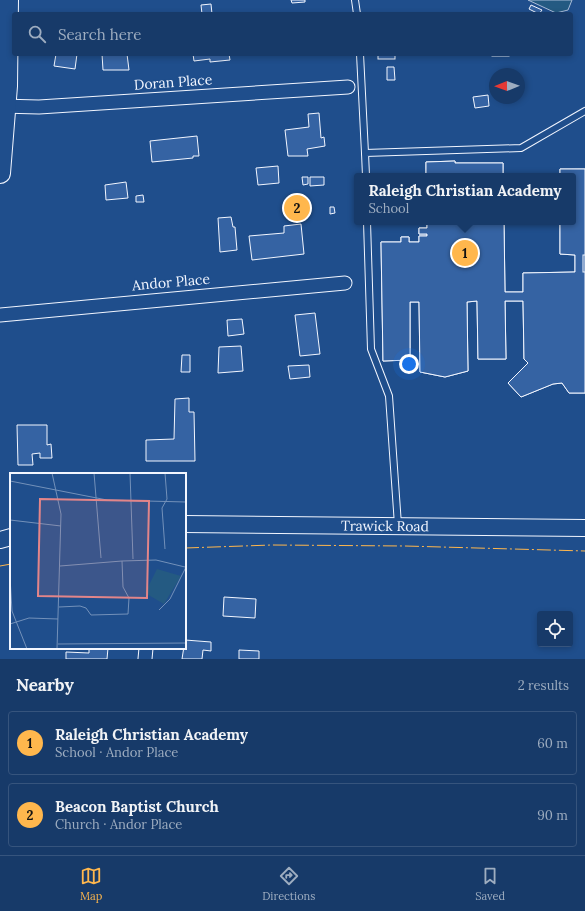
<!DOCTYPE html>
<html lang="en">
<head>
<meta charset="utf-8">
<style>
  body { margin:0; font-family:Lora,serif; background:#20416f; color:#f1f3f6 }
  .controls { position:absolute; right:12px; bottom:12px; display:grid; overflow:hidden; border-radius:4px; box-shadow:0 2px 6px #0003 }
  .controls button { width:36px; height:36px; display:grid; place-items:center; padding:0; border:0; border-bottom:1px solid #36547d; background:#173a69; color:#f1f3f6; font:20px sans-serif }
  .compass { position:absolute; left:489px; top:68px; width:36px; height:36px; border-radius:50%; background:#173a69; box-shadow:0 2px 6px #0003; rotate:269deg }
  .you { position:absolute; left:409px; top:364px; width:14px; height:14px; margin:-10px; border:3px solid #fff; border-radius:50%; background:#1a73e8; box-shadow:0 0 0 6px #1a73e833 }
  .badge { display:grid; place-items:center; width:26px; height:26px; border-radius:50%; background:#ffb74d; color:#111; font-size:13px; font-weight:700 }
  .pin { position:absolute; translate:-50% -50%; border:2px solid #fff; box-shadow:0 1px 4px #0006 }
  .popup { position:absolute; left:354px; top:173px; width:222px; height:52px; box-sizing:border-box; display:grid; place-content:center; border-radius:4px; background:#173a69; filter:drop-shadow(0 1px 3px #0005); font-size:13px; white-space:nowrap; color:#9eadc0 }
  .popup b { font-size:15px; color:#f1f3f6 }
  .popup::after { content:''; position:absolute; left:50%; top:100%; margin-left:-8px; border:8px solid transparent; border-top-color:#173a69 }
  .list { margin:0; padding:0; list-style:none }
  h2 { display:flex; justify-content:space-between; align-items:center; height:52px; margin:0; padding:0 16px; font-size:17px }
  h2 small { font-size:13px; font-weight:400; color:#9eadc0 }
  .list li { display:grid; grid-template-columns:26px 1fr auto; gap:12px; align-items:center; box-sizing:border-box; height:64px; margin:0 8px 8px; padding:0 8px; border:1px solid #36547d; border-radius:4px }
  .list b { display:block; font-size:15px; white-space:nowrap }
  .list p { margin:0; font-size:13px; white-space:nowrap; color:#9eadc0 }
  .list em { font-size:13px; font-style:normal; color:#9eadc0 }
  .icon { flex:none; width:22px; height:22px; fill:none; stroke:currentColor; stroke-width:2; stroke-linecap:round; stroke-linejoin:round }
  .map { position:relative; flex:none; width:585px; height:659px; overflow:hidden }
  .search { position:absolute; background:#173a69; box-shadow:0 2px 6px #0003; left:12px; right:12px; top:12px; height:44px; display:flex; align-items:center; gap:10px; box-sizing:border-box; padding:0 14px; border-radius:4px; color:#9eadc0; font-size:15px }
  .sheet { height:196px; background:#173a69 }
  nav { display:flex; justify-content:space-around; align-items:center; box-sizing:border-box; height:56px; border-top:1px solid #36547d; background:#173a69; font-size:11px; color:#9eadc0 }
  nav a { display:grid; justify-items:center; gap:2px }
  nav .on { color:#ffb74d }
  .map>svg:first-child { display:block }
</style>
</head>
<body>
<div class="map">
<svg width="585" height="659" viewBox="0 0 585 659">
  <rect width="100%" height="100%" fill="#1f4e8c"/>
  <polygon fill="#245a82" stroke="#a8bbd7" points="528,0 572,0 568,10 556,13"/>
  <g fill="#3563a3" stroke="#f2f6ff">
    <polygon points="291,0 305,0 305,2 292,3"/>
    <polygon points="211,4 212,14 202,14 201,5"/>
    <polygon points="531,5 542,10 539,14 529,9"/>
    <polygon points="56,54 77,54 75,69 54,66"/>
    <polygon points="102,54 127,54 129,70 103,70"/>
    <polygon points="193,54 229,54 230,60 210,62 210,59 194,61"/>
    <rect x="378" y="54" width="17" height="5"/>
    <rect x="492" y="54" width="17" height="2"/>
    <polygon points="387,67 394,67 395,80 387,80"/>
    <polygon points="488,95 489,106 475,108 473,97"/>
    <polygon points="319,113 321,138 324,137 325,146 307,149 308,156 288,156 285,130 309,127 308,114"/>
    <polygon points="197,136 199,156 193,156 193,158 152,162 150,141"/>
    <polygon points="455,161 455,163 503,163 503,176 426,176 426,162"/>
    <polygon points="455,161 455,163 503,163 503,176 426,176 426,162"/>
    <polygon points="278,166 279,183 258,185 256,168"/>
    <polygon points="560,169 585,169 585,255 583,255 583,272 585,272 585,393 569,393 562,383 553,384 521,397 508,383 528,363 524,359 523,301 505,301 506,359 478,359 477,301 467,302 468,371 445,377 420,372 419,302 410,302 410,360 383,361 381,242 401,242 401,237 409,237 409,242 419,242 419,236 427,236 427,234 419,234 419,228 427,228 427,222 504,222 505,292 523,292 523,273 575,272 575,255 560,254 560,222 573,222 573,176 560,176"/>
    <polygon points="560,169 585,169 585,393 569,393 562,383 553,384 521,397 508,383 528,363 524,359 523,301 505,301 506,359 478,359 477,301 467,302 468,371 445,377 420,372 419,302 410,302 410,360 383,361 381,242 401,242 401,237 409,237 409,242 419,242 419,236 427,236 427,234 419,234 419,228 427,228 427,222 504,222 505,292 523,292 523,273 575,272 575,255 560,254 560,222 573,222 573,176 560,176"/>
    <polygon points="302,177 308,177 308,184 303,185"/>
    <polygon points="310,177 324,177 324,185 310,186"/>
    <polygon points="126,182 128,198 106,200 105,185"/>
    <polygon points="143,195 144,202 136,202 136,196"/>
    <polygon points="330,207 334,207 335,213 330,214"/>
    <polygon points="231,217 233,227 235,227 237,250 220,252 218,218"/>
    <polygon points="301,224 304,254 252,260 249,236 284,233 284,226"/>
    <rect x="583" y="255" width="2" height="17"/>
    <polygon points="315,313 320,354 300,356 295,315"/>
    <polygon points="242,319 244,334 228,336 227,320"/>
    <polygon points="241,346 243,371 218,373 219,347"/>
    <polygon points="182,355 190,355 190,372 181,372"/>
    <polygon points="309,365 310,377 290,379 288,366"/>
    <polygon points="189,398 189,412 194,412 195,461 146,461 146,440 174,439 175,399"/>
    <polygon points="17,425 47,425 47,445 51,444 52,458 40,458 40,453 32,454 33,465 18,465"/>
    <polygon points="224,597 256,599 255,618 223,616"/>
    <polygon points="185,640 211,642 211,651 203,650 202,659 182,659"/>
    <polygon points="89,648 108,648 107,659 66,659 66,652 89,653"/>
    <polygon points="239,650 259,651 259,659 239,659"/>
  </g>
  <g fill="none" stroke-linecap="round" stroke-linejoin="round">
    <defs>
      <g id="service">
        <polyline points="355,0 357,14"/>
        <polyline points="360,54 365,153"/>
        <polyline points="366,176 365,153 521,148 585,111"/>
        <polyline points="367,222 371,349 389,396 398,525"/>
      </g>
      <g id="minor">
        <polyline points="0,106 39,107 348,87"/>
        <polyline points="0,315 345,283"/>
        <polyline points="145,659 146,648"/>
      </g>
      <g id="tertiary">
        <path id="s1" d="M 185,524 L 585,528"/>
        <polyline points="0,540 11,537"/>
      </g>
      <polyline id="primary" points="0,173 7,86 8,0"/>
    </defs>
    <use href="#service" stroke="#f2f6ff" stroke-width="8"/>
    <use href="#minor" stroke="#f2f6ff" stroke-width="15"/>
    <use href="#tertiary" stroke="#f2f6ff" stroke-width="18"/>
    <use href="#primary" stroke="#f2f6ff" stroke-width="22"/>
    <use href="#service" stroke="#1f4e8c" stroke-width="6"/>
    <use href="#minor" stroke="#1f4e8c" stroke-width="13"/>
    <use href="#tertiary" stroke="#1f4e8c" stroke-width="16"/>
    <use href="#primary" stroke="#1f4e8c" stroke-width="20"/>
    <g stroke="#ffb74d" stroke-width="1" stroke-dasharray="14 3 2 3" stroke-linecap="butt">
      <polyline points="185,548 272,545 405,546 585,551"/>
      <polyline points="0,566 11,564"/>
    </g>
  </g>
  <g text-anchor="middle" stroke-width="3" stroke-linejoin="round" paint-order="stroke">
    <g font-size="14" fill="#f2f6ff" stroke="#1f4e8c">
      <text transform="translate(173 82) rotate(-4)" y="5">Doran Place</text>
      <text transform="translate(171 282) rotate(-5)" y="5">Andor Place</text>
      <text dy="5" stroke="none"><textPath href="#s1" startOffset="200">Trawick Road</textPath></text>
    </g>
  </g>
  <g transform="translate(10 473)">
    <rect width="176" height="176" fill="#1f4e8c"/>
    <path d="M 147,96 L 171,103 L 154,131 L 135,120 Z" fill="#245a82"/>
    <path fill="none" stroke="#7391ba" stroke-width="1" d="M 42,0 L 51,41 L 47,176M 84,0 L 91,85M 120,0 L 123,86M 155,0 L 157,26 L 152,35 L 155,76M 0,8 L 97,27 L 176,29M 0,47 L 51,53M 112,88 L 146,87 L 175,94M 0,104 L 2,138 L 17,176M 49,134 L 70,133 L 76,135 L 81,142 L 118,141 L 119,125 L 113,114 L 112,88 L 50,93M 149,137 L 160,126 L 176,94M 0,151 L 19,145 L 48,146M 48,171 L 176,170"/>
    <path fill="#e38589" fill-opacity="0.15" stroke="#e38589" stroke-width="2" d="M 30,26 L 139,28 L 137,125 L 28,123 Z"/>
    <rect width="176" height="176" fill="none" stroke="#f2f6ff" stroke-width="2"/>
  </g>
</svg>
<div class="controls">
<button><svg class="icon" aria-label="locate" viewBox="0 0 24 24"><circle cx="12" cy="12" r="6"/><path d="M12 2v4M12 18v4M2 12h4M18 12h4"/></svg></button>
</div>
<svg class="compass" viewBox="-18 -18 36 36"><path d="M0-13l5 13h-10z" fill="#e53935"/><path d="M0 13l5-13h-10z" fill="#9eadc0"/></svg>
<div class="you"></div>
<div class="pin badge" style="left:465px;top:253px">1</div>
<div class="popup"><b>Raleigh Christian Academy</b>School</div>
<div class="pin badge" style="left:297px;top:208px">2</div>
<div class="search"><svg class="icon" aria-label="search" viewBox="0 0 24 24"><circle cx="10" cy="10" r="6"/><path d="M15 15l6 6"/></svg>Search here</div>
</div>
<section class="sheet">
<h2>Nearby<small>2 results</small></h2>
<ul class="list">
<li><span class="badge">1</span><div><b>Raleigh Christian Academy</b><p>School · Andor Place</p></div><em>60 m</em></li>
<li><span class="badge">2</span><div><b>Beacon Baptist Church</b><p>Church · Andor Place</p></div><em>90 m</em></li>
</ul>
</section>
<nav>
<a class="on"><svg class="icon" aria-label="map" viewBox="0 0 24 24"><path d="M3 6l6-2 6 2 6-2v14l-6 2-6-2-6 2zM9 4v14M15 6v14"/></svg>Map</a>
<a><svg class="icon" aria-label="directions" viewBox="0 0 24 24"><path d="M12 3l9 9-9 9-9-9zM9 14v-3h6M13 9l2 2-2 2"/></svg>Directions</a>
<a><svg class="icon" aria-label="saved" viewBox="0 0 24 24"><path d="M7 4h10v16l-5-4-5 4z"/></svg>Saved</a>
</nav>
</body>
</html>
